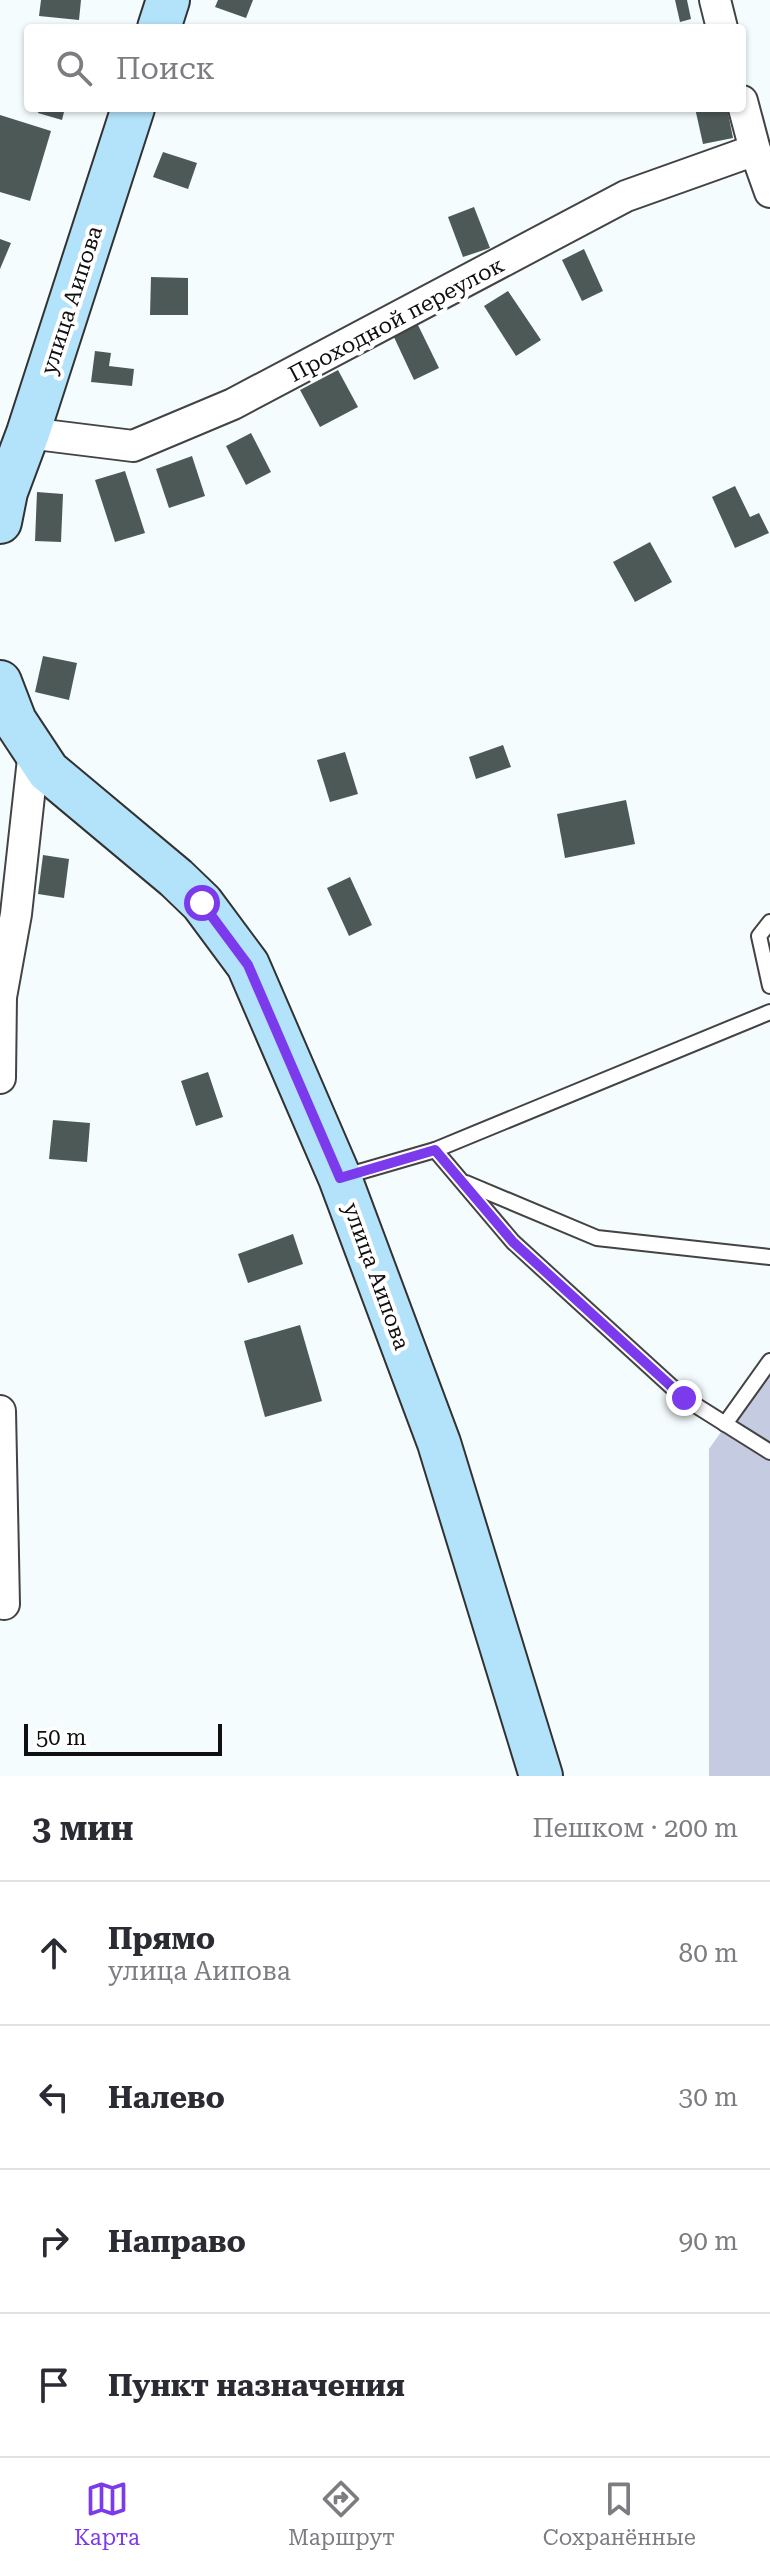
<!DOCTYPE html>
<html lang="ru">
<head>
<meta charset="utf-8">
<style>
  body { margin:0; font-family:"Roboto Serif",serif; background:#f2f2f3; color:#2b2b33 }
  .scale { position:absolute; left:24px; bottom:20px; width:198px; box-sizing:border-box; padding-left:8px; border:4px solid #101010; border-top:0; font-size:22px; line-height:28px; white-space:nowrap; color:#101010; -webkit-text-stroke:6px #fff; paint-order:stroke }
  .stop { position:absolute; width:24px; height:24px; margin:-18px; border:6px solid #7c3aed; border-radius:50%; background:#fff }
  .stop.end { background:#7c3aed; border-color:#fff; box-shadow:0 2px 8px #0008 }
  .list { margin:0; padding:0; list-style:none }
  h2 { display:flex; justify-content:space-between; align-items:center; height:104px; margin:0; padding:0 32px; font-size:34px }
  h2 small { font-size:26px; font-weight:400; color:#7c7c81 }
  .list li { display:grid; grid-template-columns:52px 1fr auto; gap:24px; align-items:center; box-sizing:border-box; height:144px; padding:0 32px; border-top:2px solid #e1e1e2 }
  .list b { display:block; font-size:30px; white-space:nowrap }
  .list p { margin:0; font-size:26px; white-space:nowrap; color:#7c7c81 }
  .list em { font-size:26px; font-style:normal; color:#7c7c81 }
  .icon { flex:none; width:44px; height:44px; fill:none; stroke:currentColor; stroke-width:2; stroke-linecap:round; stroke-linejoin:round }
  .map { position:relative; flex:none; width:770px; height:1776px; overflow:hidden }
  .search { position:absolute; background:#fff; box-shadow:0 2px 6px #0004; left:24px; right:24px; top:24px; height:88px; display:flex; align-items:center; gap:20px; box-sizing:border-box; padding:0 28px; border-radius:8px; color:#7c7c81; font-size:30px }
  .sheet { height:680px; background:#fff }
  nav { display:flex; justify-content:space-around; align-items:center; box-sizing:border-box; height:112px; border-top:2px solid #e1e1e2; background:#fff; font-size:22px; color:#7c7c81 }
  nav a { display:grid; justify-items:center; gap:4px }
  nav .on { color:#7c3aed }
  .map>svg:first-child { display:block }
</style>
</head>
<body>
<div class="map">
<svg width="770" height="1776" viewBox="0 0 770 1776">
  <rect width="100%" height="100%" fill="#f4fcfe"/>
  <polygon fill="#c5cbe1" points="770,1363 770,1776 709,1776 709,1449"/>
  <g fill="#4d5957">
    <polygon points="41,0 81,0 79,20 39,16"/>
    <polygon points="218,0 253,0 246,18 215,7"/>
    <polygon points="675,0 687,0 691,19 680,22"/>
    <polygon points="39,108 65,108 62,120 38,113"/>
    <polygon points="695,108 727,108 733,138 703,144"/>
    <polygon points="0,115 51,131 30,201 0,192"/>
    <polygon points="163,152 197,163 188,189 153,177"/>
    <polygon points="474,207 490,248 463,257 448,217"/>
    <polygon points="0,239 11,243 0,269"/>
    <polygon points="584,249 603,291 582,301 562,260"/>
    <polygon points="151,277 188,278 188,315 150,315"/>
    <polygon points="508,291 541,340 516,356 484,306"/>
    <polygon points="417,323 439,368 414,380 393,335"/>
    <polygon points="95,351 111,353 109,366 134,369 132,386 91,382"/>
    <polygon points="338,370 358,407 320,427 300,390"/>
    <polygon points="251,433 271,472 246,485 226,446"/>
    <polygon points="192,456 205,496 169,508 156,469"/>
    <polygon points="125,471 145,533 115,542 95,480"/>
    <polygon points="735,486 750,517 759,513 769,533 735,548 712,497"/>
    <polygon points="37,492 63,494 61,542 35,541"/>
    <polygon points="650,542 672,582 635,602 613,562"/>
    <polygon points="43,656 77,663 69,700 35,692"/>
    <polygon points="503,745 511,767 476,779 469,757"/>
    <polygon points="345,752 358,794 330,802 317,760"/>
    <polygon points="626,800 635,844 565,858 557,814"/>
    <polygon points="43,855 69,859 64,898 38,894"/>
    <polygon points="350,877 372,925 349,936 327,888"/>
    <polygon points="208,1072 223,1117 196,1126 181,1081"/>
    <polygon points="53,1120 90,1123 87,1162 49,1159"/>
    <polygon points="293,1234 303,1264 248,1283 238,1254"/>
    <polygon points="300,1325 322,1401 265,1417 244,1341"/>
  </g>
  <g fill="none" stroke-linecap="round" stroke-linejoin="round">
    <defs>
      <g id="lane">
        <polyline points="770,922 759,936 770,986"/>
        <polyline points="435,1150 513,1242 684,1398 770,1452"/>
        <polyline points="342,1177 435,1150 770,1012"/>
        <polyline points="466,1183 597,1238 770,1257"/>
        <polyline points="725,1424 770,1361"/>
      </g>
      <g id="street">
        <polyline points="715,0 722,28"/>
        <polyline points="742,101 755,150 770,192"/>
        <polyline points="28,433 133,446 233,404 626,196 755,150"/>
        <polyline points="0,1078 1,997 16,914 34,750"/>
        <polyline points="0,1411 4,1604"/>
      </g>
      <g id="secondary">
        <polyline points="159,28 168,0"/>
        <polyline points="0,522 6,492 28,433 133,108"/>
        <polyline points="0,682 15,721 48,771 176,878 202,903 248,965 340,1178 439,1443 541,1776"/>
      </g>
    </defs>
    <use href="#lane" stroke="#434343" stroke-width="18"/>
    <use href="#street" stroke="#434343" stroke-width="34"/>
    <use href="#secondary" stroke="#323232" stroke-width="46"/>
    <use href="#lane" stroke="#fff" stroke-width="14"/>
    <use href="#street" stroke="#fff" stroke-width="30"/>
    <use href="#secondary" stroke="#b3e2fb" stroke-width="42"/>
  </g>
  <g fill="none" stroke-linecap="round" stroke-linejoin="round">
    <polyline stroke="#7c3aed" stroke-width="10" points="202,903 248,965 340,1178 435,1150 513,1242 684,1398"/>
  </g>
  <g text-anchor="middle" stroke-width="8" stroke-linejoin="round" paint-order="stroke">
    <g font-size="22" fill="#101010" stroke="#fff">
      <text transform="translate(71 300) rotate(-72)" y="8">улица Аипова</text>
      <text transform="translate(396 319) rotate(-28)" y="8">Проходной переулок</text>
      <text transform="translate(377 1276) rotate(70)" y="8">улица Аипова</text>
    </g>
  </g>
</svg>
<div class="scale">50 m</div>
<div class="stop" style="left:202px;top:903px"></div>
<div class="stop end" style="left:684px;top:1398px"></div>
<div class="search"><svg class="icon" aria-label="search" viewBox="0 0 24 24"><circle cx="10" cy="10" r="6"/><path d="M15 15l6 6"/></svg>Поиск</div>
</div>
<section class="sheet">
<h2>3 мин<small>Пешком · 200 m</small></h2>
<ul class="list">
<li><svg class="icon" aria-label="ahead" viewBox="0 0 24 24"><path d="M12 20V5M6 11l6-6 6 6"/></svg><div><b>Прямо</b><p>улица Аипова</p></div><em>80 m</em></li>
<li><svg class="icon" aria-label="left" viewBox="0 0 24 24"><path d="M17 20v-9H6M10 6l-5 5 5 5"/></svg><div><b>Налево</b></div><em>30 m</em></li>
<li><svg class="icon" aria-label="right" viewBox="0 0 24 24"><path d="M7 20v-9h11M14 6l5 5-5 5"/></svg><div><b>Направо</b></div><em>90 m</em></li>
<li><svg class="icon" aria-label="arrive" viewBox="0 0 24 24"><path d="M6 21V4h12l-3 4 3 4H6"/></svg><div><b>Пункт назначения</b></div></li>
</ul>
</section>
<nav>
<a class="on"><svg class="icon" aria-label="map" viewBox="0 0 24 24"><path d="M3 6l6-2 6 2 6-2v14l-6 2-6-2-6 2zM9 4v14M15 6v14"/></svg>Карта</a>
<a><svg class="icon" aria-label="directions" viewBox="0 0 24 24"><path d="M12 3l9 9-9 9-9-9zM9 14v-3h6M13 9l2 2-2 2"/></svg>Маршрут</a>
<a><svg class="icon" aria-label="saved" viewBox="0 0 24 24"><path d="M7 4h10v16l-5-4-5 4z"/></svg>Сохранённые</a>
</nav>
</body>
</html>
